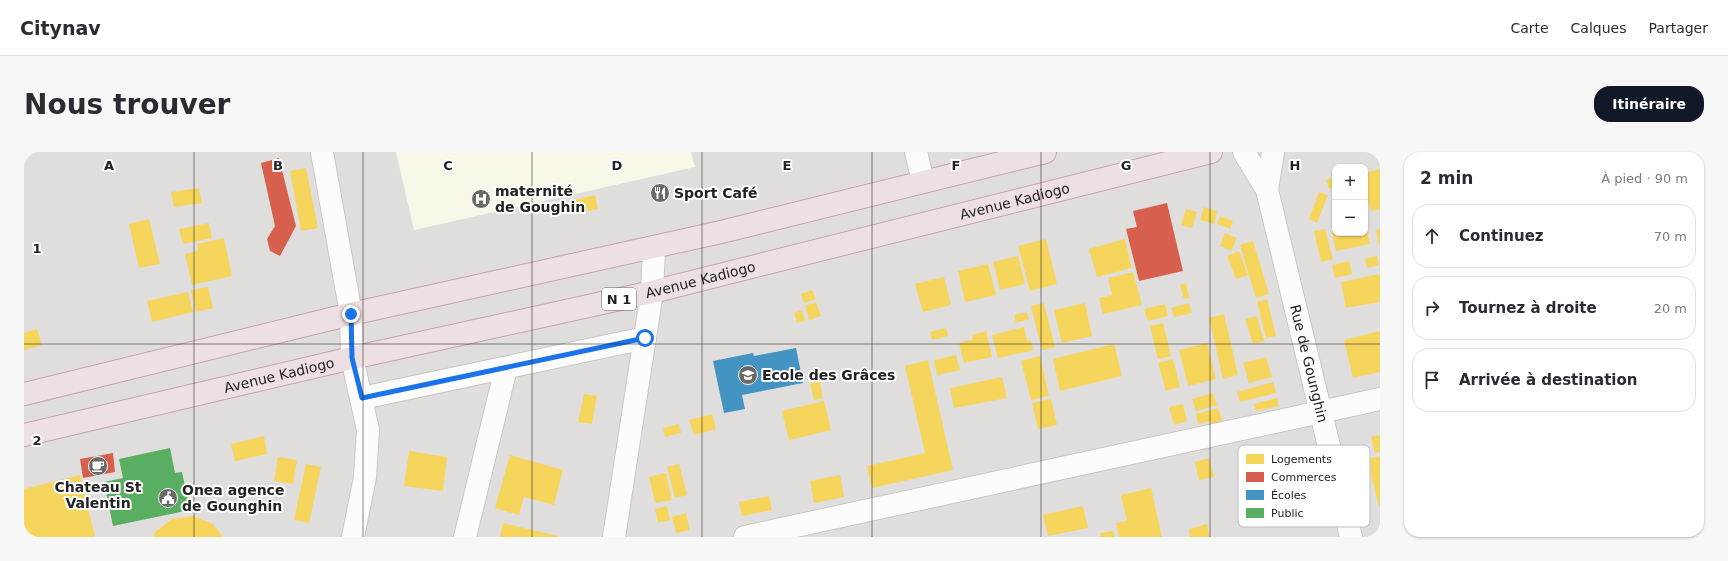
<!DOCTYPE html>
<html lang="fr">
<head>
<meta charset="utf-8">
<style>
  body { margin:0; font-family:"DejaVu Sans",sans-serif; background:#f7f7f7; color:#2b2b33 }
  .controls { position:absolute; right:12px; top:12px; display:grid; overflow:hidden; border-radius:8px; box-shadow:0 1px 3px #0004 }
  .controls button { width:36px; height:36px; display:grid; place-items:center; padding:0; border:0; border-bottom:1px solid #e1e1e2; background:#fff; color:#2b2b33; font:20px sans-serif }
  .stop { position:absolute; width:12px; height:12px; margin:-9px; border:3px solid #1a73e8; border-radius:50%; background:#fff }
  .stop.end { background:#1a73e8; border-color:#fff; box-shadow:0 1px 4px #0008 }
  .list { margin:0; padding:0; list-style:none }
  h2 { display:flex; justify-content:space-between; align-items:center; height:52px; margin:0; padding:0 16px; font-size:17px }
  h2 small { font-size:13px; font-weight:400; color:#7c7c81 }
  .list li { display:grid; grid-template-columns:26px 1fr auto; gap:12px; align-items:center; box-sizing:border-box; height:64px; margin:0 8px 8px; padding:0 8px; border:1px solid #e1e1e2; border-radius:16px }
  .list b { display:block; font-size:15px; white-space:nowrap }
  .list em { font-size:13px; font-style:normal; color:#7c7c81 }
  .icon { flex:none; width:22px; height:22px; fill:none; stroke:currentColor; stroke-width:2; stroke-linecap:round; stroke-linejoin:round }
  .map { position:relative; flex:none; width:1356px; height:385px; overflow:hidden; border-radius:16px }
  header { display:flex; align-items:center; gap:24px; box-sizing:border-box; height:56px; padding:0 20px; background:#fff; border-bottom:1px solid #e1e1e2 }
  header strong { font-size:19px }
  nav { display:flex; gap:22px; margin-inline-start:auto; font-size:14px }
  .intro { display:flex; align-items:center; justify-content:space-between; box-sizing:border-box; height:96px; padding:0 24px }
  h1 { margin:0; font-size:28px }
  .button { padding:10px 18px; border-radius:16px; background:#111827; color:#fff; font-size:14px; font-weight:700 }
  main { display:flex; gap:24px; padding:0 24px }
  aside { flex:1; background:#fff; border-radius:16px; box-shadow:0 1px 3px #0004 }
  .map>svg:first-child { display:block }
</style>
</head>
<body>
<header>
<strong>Citynav</strong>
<nav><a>Carte</a><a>Calques</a><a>Partager</a></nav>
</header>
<div class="intro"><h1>Nous trouver</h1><a class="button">Itinéraire</a></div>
<main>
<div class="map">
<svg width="1356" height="385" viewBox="0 0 1356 385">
  <rect width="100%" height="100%" fill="#f0eeeb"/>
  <path fill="#dfdedc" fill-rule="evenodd" d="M 0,0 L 1356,0 L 1356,385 L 0,385 ZM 1311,15 L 1341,15 L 1341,81 L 1311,81 Z"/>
  <polygon fill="#f8f7e8" points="372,0 667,0 671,15 390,78"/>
  <g fill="#f6d55c">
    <polygon points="282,16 294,76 277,79 266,19"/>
    <polygon points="1356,17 1356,57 1347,59 1341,36 1341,21"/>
    <polygon points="1311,25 1311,35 1305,37 1302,28"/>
    <polygon points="175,36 178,51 150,55 147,40"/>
    <polygon points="1295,40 1304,43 1293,71 1285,67"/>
    <polygon points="571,43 574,57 553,61 550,48"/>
    <polygon points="1180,55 1193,59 1190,72 1176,68"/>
    <polygon points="1162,57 1173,60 1168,76 1157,73"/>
    <polygon points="1196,64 1209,69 1206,77 1193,72"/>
    <polygon points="125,67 136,112 115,116 105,72"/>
    <polygon points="185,71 188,86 159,92 155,77"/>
    <polygon points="1342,73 1346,92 1312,99 1308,81 1341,81"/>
    <polygon points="1301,77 1309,107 1297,110 1290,79"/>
    <polygon points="1356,77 1356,93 1355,93 1352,78"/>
    <polygon points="1201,81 1213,86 1207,99 1196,94"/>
    <polygon points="200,86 208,124 168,133 161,102 174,99 173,92"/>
    <polygon points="1022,87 1033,132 1006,139 994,94"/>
    <polygon points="1101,87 1108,116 1073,125 1065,97"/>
    <polygon points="1229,89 1245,142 1232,146 1216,93"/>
    <polygon points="1215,99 1224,123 1212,127 1203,104"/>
    <polygon points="994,104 1001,132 976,138 969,110"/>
    <polygon points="1353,104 1355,113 1343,116 1341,107"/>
    <polygon points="1325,109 1328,122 1311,126 1308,113"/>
    <polygon points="964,112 972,143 941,150 934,119"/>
    <polygon points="1109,120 1118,153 1079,162 1075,146 1088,143 1084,126"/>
    <polygon points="1356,122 1356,150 1322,156 1317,130"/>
    <polygon points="920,125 927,153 899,160 891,132"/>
    <polygon points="1162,131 1165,146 1160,147 1156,133"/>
    <polygon points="184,135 189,156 172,160 167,138"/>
    <polygon points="788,138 792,147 780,151 777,142"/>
    <polygon points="164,140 169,160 128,170 123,149"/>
    <polygon points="1243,147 1252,184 1242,186 1233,150"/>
    <polygon points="792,150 797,164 785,168 781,154"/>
    <polygon points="1020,151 1031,195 1018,198 1007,154"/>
    <polygon points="1061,151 1068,184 1038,191 1030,158"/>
    <polygon points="1165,151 1168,161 1150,165 1147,156"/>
    <polygon points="1141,152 1144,164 1124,169 1120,157"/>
    <polygon points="778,158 781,169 773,171 770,161"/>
    <polygon points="1003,160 1005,167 992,171 990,163"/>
    <polygon points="1200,162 1214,223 1199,227 1185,166"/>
    <polygon points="1233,164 1240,189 1229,192 1221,167"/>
    <polygon points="1139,171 1147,204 1134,207 1126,174"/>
    <polygon points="1000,175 1003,189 1007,188 1009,198 974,206 968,183"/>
    <polygon points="922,176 924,184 908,188 906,180"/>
    <polygon points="13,177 18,193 0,198 0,181"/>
    <polygon points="962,179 968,205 940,211 935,191 949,187 948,183"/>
    <polygon points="1356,179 1356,220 1329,226 1320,188"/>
    <polygon points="1183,191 1192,227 1164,234 1155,198"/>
    <polygon points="1090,192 1098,224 1036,239 1029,207"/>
    <polygon points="932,203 936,218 913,223 910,208"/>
    <polygon points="1016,204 1025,244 1007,248 997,209"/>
    <polygon points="1242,205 1248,225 1225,231 1219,211"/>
    <polygon points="1149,207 1156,235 1142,239 1134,211"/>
    <polygon points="904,208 929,318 848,336 843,314 901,301 881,214"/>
    <polygon points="978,225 983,246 930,256 926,236"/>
    <polygon points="796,230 799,246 790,248 786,231"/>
    <polygon points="1249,230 1252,241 1216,250 1213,240"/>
    <polygon points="1189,241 1193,253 1172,259 1168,247"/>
    <polygon points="560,242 573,244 568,272 554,270"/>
    <polygon points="1253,246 1255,254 1232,259 1230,252"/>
    <polygon points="1027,247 1033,273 1014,277 1008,251"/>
    <polygon points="800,249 807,278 765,288 758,259"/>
    <polygon points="1159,252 1163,269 1150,273 1145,255"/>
    <polygon points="1194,256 1199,271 1187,274 1185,269 1174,272 1172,262"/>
    <polygon points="688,262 692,277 670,283 665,268"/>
    <polygon points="655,272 657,281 641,285 639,276"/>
    <polygon points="1356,283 1356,300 1351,301 1347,285"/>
    <polygon points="240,284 243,302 211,309 207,292"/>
    <polygon points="385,299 423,305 419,339 380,334"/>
    <polygon points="486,303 539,318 530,353 500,345 495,363 471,356"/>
    <polygon points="1356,304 1356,354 1355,354 1343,307"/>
    <polygon points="254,305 273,308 269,332 250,329"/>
    <polygon points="1185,306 1190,325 1175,328 1171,310"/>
    <polygon points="282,312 297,315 285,371 270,368"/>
    <polygon points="655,312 663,343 651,346 643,315"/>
    <polygon points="642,321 648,348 631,351 625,325"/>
    <polygon points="56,323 71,385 0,385 0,337"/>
    <polygon points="816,323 820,345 790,351 786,329"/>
    <polygon points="1127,336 1138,385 1095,385 1092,371 1103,369 1097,343"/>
    <polygon points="745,344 748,358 718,364 715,350"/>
    <polygon points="643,354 646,368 634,371 631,357"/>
    <polygon points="1059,354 1064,376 1024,384 1019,363"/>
    <polygon points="662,361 666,378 652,381 648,365"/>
    <polygon points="169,364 189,372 199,385 129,385 131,380 148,367"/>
    <polygon points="479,371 534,384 534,385 476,385"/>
    <polygon points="1183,372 1186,385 1166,385 1165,377"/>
    <polygon points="1089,379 1091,385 1077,385 1076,381"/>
  </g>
  <g fill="#d6604d">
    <polygon points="255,6 272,74 256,104 246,99 243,87 251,74 237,11"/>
    <polygon points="1143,51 1159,119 1115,129 1102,77 1113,75 1109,59"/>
    <polygon points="89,301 91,320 59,326 56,307"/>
  </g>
  <polygon fill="#4393c3" points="772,196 779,231 718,243 721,257 700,261 689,209 729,201 730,204"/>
  <polygon fill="#5aae61" points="146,296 151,321 158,320 166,358 89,374 80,330 99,326 95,307"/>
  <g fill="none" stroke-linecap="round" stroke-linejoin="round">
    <defs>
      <g id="street">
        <polyline points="298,0 327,162 328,206 344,278 341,325 329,385"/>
        <polyline points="892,0 899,29"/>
        <path id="s1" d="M 1220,0 L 1243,38 L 1327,385"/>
        <polyline points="1243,38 1249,0"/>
        <polyline points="338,246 621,186"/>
        <polyline points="441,385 482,216"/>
        <polyline points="590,385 628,140 630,95"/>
        <polyline points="721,385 1356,247"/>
      </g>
      <g id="highway">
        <polyline points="0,242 327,162 697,80 1021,0"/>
        <path id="s2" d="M 0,283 L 328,206 L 628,140 L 1187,0"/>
      </g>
    </defs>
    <use href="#street" stroke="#c9c8c7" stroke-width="24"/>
    <use href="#highway" stroke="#c5a2ac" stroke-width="24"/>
    <use href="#street" stroke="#fdfcfc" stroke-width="22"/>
    <use href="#highway" stroke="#ece0e2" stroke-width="22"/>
  </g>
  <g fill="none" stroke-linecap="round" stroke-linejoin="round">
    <polyline stroke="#1a73e8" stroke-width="5" points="327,162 328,206 338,246 621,186"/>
  </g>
  <path fill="none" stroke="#222" stroke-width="1" stroke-opacity="0.55" d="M 170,0 L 170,385M 339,0 L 339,385M 508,0 L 508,385M 678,0 L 678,385M 848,0 L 848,385M 1017,0 L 1017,385M 1186,0 L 1186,385M 0,192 L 1356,192"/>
  <defs>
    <symbol id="restaurant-disc" viewBox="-11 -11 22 22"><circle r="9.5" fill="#6a6968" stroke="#fff"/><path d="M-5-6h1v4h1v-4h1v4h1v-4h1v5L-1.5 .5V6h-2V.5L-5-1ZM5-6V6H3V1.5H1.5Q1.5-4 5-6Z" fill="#fff"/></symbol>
    <symbol id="hospital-disc" viewBox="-11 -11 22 22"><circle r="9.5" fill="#6a6968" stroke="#fff"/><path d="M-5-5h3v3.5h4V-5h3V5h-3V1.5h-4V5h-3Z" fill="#fff"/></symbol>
    <symbol id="school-disc" viewBox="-11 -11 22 22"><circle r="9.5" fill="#6a6968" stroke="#fff"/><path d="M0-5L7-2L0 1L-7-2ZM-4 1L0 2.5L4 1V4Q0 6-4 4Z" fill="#fff"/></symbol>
    <symbol id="cafe-disc" viewBox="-11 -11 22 22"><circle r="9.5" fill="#6a6968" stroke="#fff"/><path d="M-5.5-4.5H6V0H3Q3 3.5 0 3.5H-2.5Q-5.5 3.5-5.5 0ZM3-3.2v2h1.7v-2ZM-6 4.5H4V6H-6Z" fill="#fff"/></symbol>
    <symbol id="civic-disc" viewBox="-11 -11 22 22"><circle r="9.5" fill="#6a6968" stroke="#fff"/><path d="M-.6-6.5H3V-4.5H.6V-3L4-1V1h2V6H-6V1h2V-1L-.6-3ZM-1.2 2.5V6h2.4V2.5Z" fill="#fff"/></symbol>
  </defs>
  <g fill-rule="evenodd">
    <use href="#restaurant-disc" x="625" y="30" width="22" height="22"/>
    <use href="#hospital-disc" x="446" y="36" width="22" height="22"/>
    <use href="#school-disc" x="713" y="212" width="22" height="22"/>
    <use href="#cafe-disc" x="63" y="303" width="22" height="22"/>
    <use href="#civic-disc" x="133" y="335" width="22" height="22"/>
  </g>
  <g text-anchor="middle" stroke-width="4" stroke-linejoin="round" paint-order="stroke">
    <rect fill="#fff" stroke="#646464" stroke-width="1" x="578" y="136" width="34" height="22" rx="3"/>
    <g font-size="13" font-weight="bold" fill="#222">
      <text x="595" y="152">N 1</text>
    </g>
    <g font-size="14" font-weight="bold" fill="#222" stroke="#fff" text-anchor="start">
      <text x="471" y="44">maternité<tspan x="471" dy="16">de Goughin</tspan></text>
      <text x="650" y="46">Sport Café</text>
      <text x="738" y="228">Ecole des Grâces</text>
      <text x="74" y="340" text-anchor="middle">Chateau St<tspan x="74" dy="16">Valentin</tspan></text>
      <text x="158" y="343">Onea agence<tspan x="158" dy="16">de Gounghin</tspan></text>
    </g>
    <g font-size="14" fill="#222" stroke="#fff">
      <text dy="5" stroke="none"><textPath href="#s2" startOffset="1018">Avenue Kadiogo</textPath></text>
      <text dy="5" stroke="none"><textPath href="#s2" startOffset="694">Avenue Kadiogo</textPath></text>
      <text dy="5" stroke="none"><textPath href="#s1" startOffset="223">Rue de Gounghin</textPath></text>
      <text dy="5" stroke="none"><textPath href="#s2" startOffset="262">Avenue Kadiogo</textPath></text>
    </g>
  </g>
  <rect x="1214" y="293" width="132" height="82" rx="6" fill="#fff" stroke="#bdbdbd" stroke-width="1"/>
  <rect x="1222" y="302" width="18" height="10" fill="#f6d55c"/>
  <rect x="1222" y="320" width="18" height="10" fill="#d6604d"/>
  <rect x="1222" y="338" width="18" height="10" fill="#4393c3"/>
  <rect x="1222" y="356" width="18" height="10" fill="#5aae61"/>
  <g font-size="11" fill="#222">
    <text x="1247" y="311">Logements</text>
    <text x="1247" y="329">Commerces</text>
    <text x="1247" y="347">Écoles</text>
    <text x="1247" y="365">Public</text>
  </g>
  <g font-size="13" text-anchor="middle" font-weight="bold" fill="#222" stroke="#fff" stroke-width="4" stroke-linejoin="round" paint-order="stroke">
    <text x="85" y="18">A</text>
    <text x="254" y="18">B</text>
    <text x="424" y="18">C</text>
    <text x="593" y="18">D</text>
    <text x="763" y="18">E</text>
    <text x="932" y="18">F</text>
    <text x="1102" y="18">G</text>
    <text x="1271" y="18">H</text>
    <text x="13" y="101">1</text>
    <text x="13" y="293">2</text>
  </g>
</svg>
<div class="controls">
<button>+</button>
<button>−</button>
</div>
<div class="stop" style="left:621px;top:186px"></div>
<div class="stop end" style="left:327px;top:162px"></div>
</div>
<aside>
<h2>2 min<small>À pied · 90 m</small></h2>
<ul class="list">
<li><svg class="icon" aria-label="ahead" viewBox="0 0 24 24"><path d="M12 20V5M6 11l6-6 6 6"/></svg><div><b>Continuez</b></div><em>70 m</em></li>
<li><svg class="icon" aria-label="right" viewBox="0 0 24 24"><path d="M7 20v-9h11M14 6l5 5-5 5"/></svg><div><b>Tournez à droite</b></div><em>20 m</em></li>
<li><svg class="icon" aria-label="arrive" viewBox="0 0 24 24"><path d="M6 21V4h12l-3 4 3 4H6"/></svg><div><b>Arrivée à destination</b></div></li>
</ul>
</aside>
</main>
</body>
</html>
